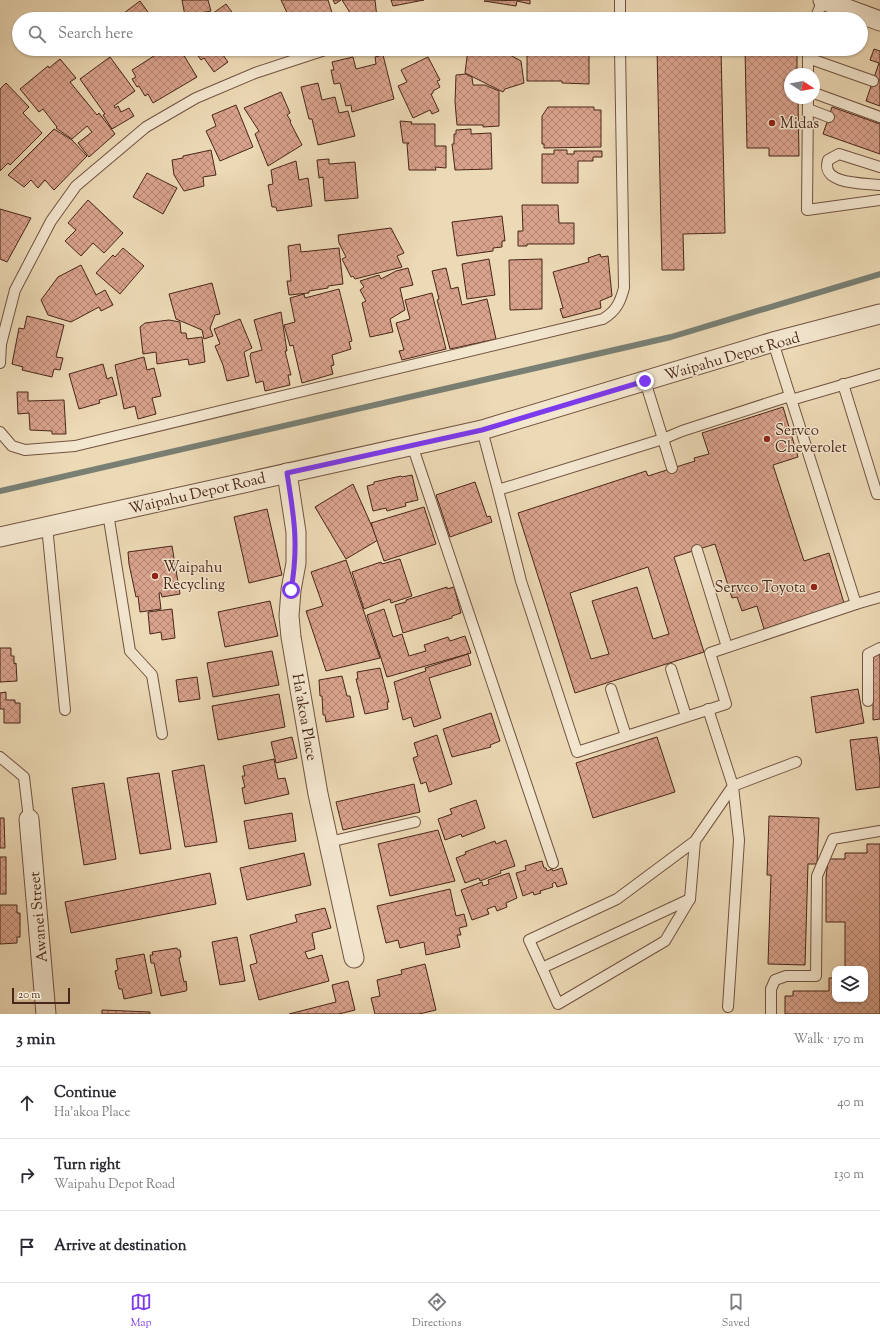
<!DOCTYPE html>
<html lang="en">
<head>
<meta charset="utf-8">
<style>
  body { margin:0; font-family:"Sorts Mill Goudy",serif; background:#f7f7f7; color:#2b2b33 }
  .controls { position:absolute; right:12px; bottom:12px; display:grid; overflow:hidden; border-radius:8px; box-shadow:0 1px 3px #0004 }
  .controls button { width:36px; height:36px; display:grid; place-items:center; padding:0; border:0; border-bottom:1px solid #e1e1e2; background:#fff; color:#2b2b33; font:20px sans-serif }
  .compass { position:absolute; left:784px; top:68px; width:36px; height:36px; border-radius:50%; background:#fff; box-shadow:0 1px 3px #0004; rotate:101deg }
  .scale { position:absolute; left:12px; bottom:10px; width:58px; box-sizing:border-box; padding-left:4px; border:2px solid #492619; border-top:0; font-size:11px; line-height:14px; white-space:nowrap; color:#492619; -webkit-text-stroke:3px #f3e6cf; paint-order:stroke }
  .stop { position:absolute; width:12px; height:12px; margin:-9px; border:3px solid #7c3aed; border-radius:50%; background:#fff }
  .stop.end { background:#7c3aed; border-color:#fff; box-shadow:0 1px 4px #0008 }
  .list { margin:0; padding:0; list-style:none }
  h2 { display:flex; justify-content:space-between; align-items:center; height:52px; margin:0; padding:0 16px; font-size:17px }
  h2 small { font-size:13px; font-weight:400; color:#7c7c81 }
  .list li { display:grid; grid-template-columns:26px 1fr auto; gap:12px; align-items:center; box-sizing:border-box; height:72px; padding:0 16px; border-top:1px solid #e1e1e2 }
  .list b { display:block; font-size:15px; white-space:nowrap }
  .list p { margin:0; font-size:13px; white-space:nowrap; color:#7c7c81 }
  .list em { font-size:13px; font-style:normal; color:#7c7c81 }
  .icon { flex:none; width:22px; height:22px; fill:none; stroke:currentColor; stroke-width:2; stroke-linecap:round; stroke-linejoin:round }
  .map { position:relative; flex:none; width:880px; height:1014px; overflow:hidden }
  .search { position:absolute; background:#fff; box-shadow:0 1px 3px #0004; left:12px; right:12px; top:12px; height:44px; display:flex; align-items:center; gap:10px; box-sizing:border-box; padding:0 14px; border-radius:22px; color:#7c7c81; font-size:15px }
  .sheet { height:268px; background:#fff }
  nav { display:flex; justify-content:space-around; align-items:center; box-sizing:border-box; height:56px; border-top:1px solid #e1e1e2; background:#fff; font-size:11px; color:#7c7c81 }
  nav a { display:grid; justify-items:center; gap:2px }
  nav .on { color:#7c3aed }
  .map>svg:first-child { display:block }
</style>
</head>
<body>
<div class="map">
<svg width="880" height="1014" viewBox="0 0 880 1014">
  <defs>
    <pattern id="building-cross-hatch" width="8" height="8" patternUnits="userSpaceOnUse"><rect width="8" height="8" fill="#d9a28c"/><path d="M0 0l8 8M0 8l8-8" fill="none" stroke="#b28472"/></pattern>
  </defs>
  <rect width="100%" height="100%" fill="#ecd9b5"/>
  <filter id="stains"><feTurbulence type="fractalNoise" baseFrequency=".005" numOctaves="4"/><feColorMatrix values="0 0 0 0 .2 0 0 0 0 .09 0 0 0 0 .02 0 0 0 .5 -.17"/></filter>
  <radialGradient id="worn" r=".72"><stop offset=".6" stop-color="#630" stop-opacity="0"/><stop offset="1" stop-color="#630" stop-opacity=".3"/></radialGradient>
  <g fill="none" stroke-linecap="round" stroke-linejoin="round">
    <polyline stroke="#797f73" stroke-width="6" points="0,491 671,337 880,274"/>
  </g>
  <g fill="url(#building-cross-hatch)" stroke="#492619" fill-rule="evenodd">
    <polygon points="182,0 208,0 211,11 185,16"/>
    <polygon points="281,0 328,0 334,19 290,19"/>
    <polygon points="333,0 341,0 335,4"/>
    <polygon points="342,0 375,0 377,18 354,19"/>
    <polygon points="391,0 424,0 393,6"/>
    <polygon points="530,0 530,4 517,1 516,6 484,1"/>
    <polygon points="140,1 153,19 116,19"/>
    <polygon points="226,4 237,19 205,19"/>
    <polygon points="165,49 180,49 197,77 153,103 148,94 145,96 139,86 137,87 132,79 136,77 132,70"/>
    <polygon points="193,49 223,49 220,51 228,62 214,72 204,58 201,60"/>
    <polygon points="471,49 503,49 513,54 512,56 521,61 524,83 505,89 503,92 465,73 467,57"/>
    <polygon points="527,49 589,49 589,84 562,83 562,81 527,81"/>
    <polygon points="657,49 721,49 725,233 683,234 684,270 662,270"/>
    <polygon points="745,49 797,49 797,74 790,74 790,98 798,98 799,156 769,156 769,148 747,148"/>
    <polygon points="874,49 880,51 880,106 866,101 879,63 870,60"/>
    <polygon points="383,55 394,99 352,112 351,105 346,106 340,83 334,84 331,70 334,70 332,62 353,57 356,69 376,64 375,57"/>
    <polygon points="110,57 135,91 114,106 115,108 118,106 121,112 129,108 134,116 112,129 103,115 105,114 80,79"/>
    <polygon points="428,57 440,80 437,81 440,87 433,91 433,93 431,94 439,111 432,114 430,110 413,118 398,86 407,82 401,70"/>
    <polygon points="60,59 76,78 70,82 97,115 99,113 115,134 89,157 78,143 92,132 87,126 72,139 56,128 57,127 43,109 39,112 20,89 48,66 49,68"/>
    <polygon points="466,74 472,77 473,85 485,85 499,91 499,126 483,127 483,125 457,125 455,102 456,75"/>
    <polygon points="6,83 29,107 23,113 42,133 10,165 8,163 0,171 0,89"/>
    <polygon points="318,83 322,100 335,97 339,113 348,111 355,136 318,145 312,119 309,119 301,87"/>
    <polygon points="281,92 290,113 287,115 291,121 290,122 302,145 268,166 255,134 259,131 244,108"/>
    <polygon points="236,105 253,147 220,161 206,131 216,126 212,115"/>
    <polygon points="548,107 594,107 594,110 601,110 601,147 544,148 544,144 542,144 542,116"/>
    <polygon points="832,107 880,124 880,154 823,134"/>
    <polygon points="400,121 412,122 411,124 435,124 435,146 446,146 446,168 435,167 436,170 409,170 407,144 409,143 403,143"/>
    <polygon points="54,129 72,140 87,156 54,190 45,180 38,188 31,180 24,187 8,175"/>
    <polygon points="471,129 471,134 491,133 492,169 455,170 452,144 454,144 454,134 456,134 456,130"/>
    <polygon points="211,150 216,175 203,177 204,186 184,191 174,175 172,160 183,158 183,156"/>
    <polygon points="554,150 567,150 567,154 574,154 574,151 602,151 602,157 593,157 593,161 578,161 578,183 542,183 542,154 554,154"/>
    <polygon points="329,159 329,164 355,162 358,198 325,201 323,177 319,178 317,160"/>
    <polygon points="296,161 299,180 308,178 312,206 277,211 276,207 272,207 268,185 273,184 271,170"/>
    <polygon points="147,173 177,188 163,214 133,197"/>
    <polygon points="88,200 123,233 104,253 93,243 81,256 65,241 76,230 68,223"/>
    <polygon points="522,205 558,205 559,223 574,223 574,244 527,244 527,246 518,246 518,231 523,231"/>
    <polygon points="0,209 31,218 7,262 0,259"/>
    <polygon points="502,216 505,241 502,241 502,247 493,248 493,251 457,256 452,222"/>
    <polygon points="391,228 404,253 397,256 402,267 355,279 353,276 351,277 342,259 346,257 339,243 338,235"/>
    <polygon points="300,244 301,252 339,248 343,284 328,286 328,288 309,291 309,293 289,295 287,281 291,281 288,246"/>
    <polygon points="123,248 144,266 120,294 96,273 113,255 115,257"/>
    <polygon points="600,254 601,257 608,256 612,296 600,301 601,308 563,318 560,309 563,308 553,272 589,262 588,258"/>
    <polygon points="489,259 495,295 467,299 462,264"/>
    <polygon points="542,259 542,309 510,310 509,260"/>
    <polygon points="81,265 96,295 105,290 113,305 101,311 99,307 71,322 48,315 41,300 58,277"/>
    <polygon points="408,268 413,285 400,288 405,310 390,319 393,332 370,337 362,303 366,301 360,290 364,287 360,281 379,275 381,279 396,271"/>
    <polygon points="446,268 451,289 458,287 462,305 487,299 496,339 450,349 437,300 439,299 432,271"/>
    <polygon points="212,283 220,314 215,315 210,328 213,336 204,339 202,330 176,319 169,294"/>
    <polygon points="339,289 352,341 349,342 351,349 332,355 334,365 331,366 333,374 302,383 293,345 290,346 284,325 295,322 290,298 304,294 305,298"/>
    <polygon points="432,293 446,349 402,360 399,351 404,350 396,323 410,319 405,300"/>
    <polygon points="281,312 287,351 285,351 291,375 288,375 290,385 265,391 263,381 256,383 250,356 251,353 262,350 254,320"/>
    <polygon points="27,316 64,325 56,357 63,358 60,370 54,369 52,377 22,370 23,367 12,364 19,328 24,329"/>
    <polygon points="240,319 252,348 244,352 249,376 227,381 223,365 215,346 220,344 214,329"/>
    <polygon points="169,320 180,322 181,333 186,333 187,339 202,337 205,362 189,365 188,359 157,364 156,352 143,354 140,327 145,323"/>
    <polygon points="144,357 147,370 154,368 161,396 152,398 156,414 138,419 135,406 124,409 115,365"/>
    <polygon points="103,364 107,379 112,377 117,395 99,400 100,403 79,409 69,374"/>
    <polygon points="17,392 28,392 28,401 64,400 66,434 52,434 52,431 30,430 29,413 18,414"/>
    <path d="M 783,407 L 798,457 L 773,465 L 804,561 L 829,553 L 844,603 L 764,629 L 757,606 L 742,611 L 737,597 L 732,598 L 715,544 L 674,557 L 704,652 L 575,693 L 518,513 L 646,471 L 648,476 L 695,461 L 694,458 L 709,454 L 702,433 ZM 648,567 L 669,634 L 653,639 L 637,587 L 592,601 L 609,654 L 591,659 L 570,593 Z"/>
    <polygon points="412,475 418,500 405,503 406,506 387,511 386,508 373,511 367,486 374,484 374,482 401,476 402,477"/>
    <polygon points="475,482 487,517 490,516 492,522 450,537 436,495"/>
    <polygon points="353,484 378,540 346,559 315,507"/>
    <polygon points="424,507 436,544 384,561 371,523"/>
    <polygon points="267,509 282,575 249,583 234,517"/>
    <polygon points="172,546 180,594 162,597 161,593 159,593 161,609 140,612 138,596 136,597 129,564 128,552"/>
    <polygon points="400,559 412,596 391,603 390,599 364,609 352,572 381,562 382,564"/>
    <polygon points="346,560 380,658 326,671 306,611 323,606 311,572"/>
    <polygon points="447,587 447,589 454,587 461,613 452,616 452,618 403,633 395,605 406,602 406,600"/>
    <polygon points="270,601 278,636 225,647 218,612"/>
    <polygon points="172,609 175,638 162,640 161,632 150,634 148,612"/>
    <polygon points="384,609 393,637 402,634 409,656 426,651 424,645 448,637 450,641 465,636 471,653 387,677 367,615"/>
    <polygon points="0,648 11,648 11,656 14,656 14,664 16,663 17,681 0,682"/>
    <polygon points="272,651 279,685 213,697 207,663"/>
    <polygon points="880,653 880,719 873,720 873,657"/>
    <polygon points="468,654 471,665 429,678 441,718 414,727 411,717 403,720 394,682 426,671 425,668"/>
    <polygon points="380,668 389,702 387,702 388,709 365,714 356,679 358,679 357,672"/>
    <polygon points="342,676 347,696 350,696 354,717 326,722 325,715 323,715 322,696 320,696 319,680"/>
    <polygon points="197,677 200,699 179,702 176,680"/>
    <polygon points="858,689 864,723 816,733 811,697"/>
    <polygon points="6,692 6,700 15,700 15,703 20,703 20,723 4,723 4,709 0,709 0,693"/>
    <polygon points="279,694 285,727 218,740 212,706"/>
    <polygon points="491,713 500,741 490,745 491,747 452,757 443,729"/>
    <polygon points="437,735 452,784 429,792 426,782 421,784 413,758 418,756 414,743"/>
    <polygon points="292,737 297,758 276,763 271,742"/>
    <polygon points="657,737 675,792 593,818 576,763"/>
    <polygon points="877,737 880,763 880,787 856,790 850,740"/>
    <polygon points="274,759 278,779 285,778 289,794 245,804 242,788 245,787 242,776 245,776 243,766"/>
    <polygon points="204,765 217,842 185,847 172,771"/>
    <polygon points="159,773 171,849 140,854 127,778"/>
    <polygon points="104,783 116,859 84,865 72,788"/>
    <polygon points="414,784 420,812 343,830 336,802"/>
    <polygon points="476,800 485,828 462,837 461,834 445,840 438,819 452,814 450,809"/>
    <polygon points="292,813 296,841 249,849 244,821"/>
    <polygon points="769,816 819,818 817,864 808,864 805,965 768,964 771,875 767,875"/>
    <polygon points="0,818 4,818 5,848 0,848"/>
    <polygon points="438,830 455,881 390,896 378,844"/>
    <polygon points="506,840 515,866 500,871 501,873 480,881 479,878 465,883 456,858 466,854 465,852 495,841 496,844"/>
    <polygon points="867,844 880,844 880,1014 785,1014 785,996 793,996 793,991 829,991 829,978 835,978 835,999 865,999 867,970 845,969 845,922 826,922 826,878 828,859 845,859 845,853 867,853"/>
    <polygon points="304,853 311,885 247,900 240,868"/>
    <rect x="0" y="857" width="6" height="37"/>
    <polygon points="542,861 544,868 546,868 547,871 552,869 553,871 562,868 567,884 557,887 555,882 552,884 553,887 540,891 541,893 534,895 533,892 523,896 516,873 526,870 525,866"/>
    <polygon points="210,873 216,904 71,933 65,902"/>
    <polygon points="509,873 517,898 506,903 507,907 497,911 495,906 487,909 489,914 472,920 461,890 482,882 483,886 489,884 488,880"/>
    <polygon points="450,889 456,916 464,914 467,926 459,928 461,935 457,935 460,947 426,955 424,942 400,948 398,940 386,943 377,906"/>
    <polygon points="0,905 17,905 17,913 20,913 20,937 17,937 17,943 0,944"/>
    <polygon points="325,908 331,928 312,933 315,949 305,952 308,959 322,955 329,981 259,1000 250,965 257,963 250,935 297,922 295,915"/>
    <polygon points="237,937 245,981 220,985 212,942"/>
    <polygon points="177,948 178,950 180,950 181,957 179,958 184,982 186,981 187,989 186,991 161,996 154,963 151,963 150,955 153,955 152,952"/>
    <polygon points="144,954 152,993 124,999 122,989 119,989 115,971 118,970 116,959"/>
    <polygon points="425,964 436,1010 419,1014 375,1014 371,998 380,996 377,980 402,974 401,970"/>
    <polygon points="348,981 355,1010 339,1014 289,1014 336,1002 332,985"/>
    <polygon points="102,1010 150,1012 150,1014 102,1014"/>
  </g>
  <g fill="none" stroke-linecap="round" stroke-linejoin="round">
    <defs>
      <g id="service">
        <polyline points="620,19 620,0"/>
        <polyline points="815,19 823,0"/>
        <polyline points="808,58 873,81"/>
        <polyline points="808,74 808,49"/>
        <polyline points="814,93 880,117"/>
        <polyline points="808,98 807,210 880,200"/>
        <polyline points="808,109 829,117"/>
        <path d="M 880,167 L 839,154 L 828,160 C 820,185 864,183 880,185"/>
        <polyline points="773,342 856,604 880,597"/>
        <polyline points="0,363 1,344 15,290 51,221 76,186 146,127 196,98 255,73 328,49"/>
        <polyline points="645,381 672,468"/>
        <polyline points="843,384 877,494 880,494"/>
        <polyline points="791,400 880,374"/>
        <polyline points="482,430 498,490 663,439 682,431 790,396"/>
        <path d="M 0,432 L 12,446 L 25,450 L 75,446 L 603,319 C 616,311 620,303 624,288 L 620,49"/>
        <polyline points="412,445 553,863"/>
        <polyline points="498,490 521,581 577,752 726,704 710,653 856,604"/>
        <polyline points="108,513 130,651 152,675 162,734"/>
        <polyline points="47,526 65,710"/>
        <polyline points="697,550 727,647"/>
        <polyline points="671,669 686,716"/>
        <polyline points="611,689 626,736"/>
        <polyline points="868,701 868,654 880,648"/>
        <polyline points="0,757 24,777 29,819"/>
        <polyline points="695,841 617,899 529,940 542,968 690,899 695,841 733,786 708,709"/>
        <polyline points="329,842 415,822"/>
        <polyline points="542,968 558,1004 665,941 690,899"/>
        <polyline points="728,1007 739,840 733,786 796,762"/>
        <polyline points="771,1014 771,989 775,980 786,976 816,976 817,876 833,839 880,831"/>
      </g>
      <g id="minor">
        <polyline points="823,0 880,21"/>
        <polyline points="287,473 296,532 296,563 291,590 289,616 291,637 318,794 354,958"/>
        <polyline points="0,537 482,430 773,342 880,314"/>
        <polyline points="29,819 46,1014"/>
      </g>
    </defs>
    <use href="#service" stroke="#725340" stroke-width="12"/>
    <use href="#minor" stroke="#725340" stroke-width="21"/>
    <use href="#service" stroke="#f3e6cf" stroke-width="10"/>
    <use href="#minor" stroke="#f3e6cf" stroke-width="19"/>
  </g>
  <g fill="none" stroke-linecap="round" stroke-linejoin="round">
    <path stroke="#7c3aed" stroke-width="5" d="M 291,590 C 299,546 294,516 287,473 L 482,430 L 645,381"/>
  </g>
  <g fill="#8f2418" stroke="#f3e6cf" stroke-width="1.5">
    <circle cx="772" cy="123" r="4"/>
    <circle cx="767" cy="439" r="4"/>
    <circle cx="155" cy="576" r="4"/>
    <circle cx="814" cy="587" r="4"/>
  </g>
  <g text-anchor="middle" stroke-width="3" stroke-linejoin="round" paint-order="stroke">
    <g font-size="15" fill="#492619" stroke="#f3e6cf" text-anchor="start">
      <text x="780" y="128">Midas</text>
      <text x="775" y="435">Servco<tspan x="775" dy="17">Cheverolet</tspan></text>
      <text x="163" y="572">Waipahu<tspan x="163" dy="17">Recycling</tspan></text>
      <text x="806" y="592" text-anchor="end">Servco Toyota</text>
    </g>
    <g font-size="15" fill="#492619" stroke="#f3e6cf">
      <text transform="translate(732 356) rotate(-16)" y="5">Waipahu Depot Road</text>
      <text transform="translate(197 493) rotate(-13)" y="5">Waipahu Depot Road</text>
      <text transform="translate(305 717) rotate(80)" y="5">Ha'akoa Place</text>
      <text transform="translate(38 917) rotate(-95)" y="5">Awanei Street</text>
    </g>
  </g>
  <rect width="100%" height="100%" filter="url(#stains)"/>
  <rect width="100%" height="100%" fill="url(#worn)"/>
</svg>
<div class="controls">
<button><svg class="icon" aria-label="layers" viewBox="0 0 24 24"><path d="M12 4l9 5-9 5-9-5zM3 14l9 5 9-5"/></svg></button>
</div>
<svg class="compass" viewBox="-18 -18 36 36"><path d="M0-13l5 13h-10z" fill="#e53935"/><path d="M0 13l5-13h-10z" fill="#7c7c81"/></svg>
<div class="scale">20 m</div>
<div class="stop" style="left:291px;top:590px"></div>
<div class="stop end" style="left:645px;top:381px"></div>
<div class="search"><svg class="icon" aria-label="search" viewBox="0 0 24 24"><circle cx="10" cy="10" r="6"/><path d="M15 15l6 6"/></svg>Search here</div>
</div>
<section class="sheet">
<h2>3 min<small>Walk · 170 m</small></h2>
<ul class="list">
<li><svg class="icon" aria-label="ahead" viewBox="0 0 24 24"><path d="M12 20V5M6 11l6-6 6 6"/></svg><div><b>Continue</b><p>Ha'akoa Place</p></div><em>40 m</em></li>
<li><svg class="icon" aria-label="right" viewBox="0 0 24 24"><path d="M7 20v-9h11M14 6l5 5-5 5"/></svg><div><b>Turn right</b><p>Waipahu Depot Road</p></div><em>130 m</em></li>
<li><svg class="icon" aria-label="arrive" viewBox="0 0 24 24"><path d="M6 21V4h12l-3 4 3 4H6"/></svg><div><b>Arrive at destination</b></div></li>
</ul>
</section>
<nav>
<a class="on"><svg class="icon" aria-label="map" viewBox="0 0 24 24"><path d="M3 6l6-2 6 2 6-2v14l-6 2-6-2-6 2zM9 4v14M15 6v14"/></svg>Map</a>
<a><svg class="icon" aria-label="directions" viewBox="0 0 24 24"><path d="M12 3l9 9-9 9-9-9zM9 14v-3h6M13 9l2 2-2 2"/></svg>Directions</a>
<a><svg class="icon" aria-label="saved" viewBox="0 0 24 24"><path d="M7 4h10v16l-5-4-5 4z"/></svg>Saved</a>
</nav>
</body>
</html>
